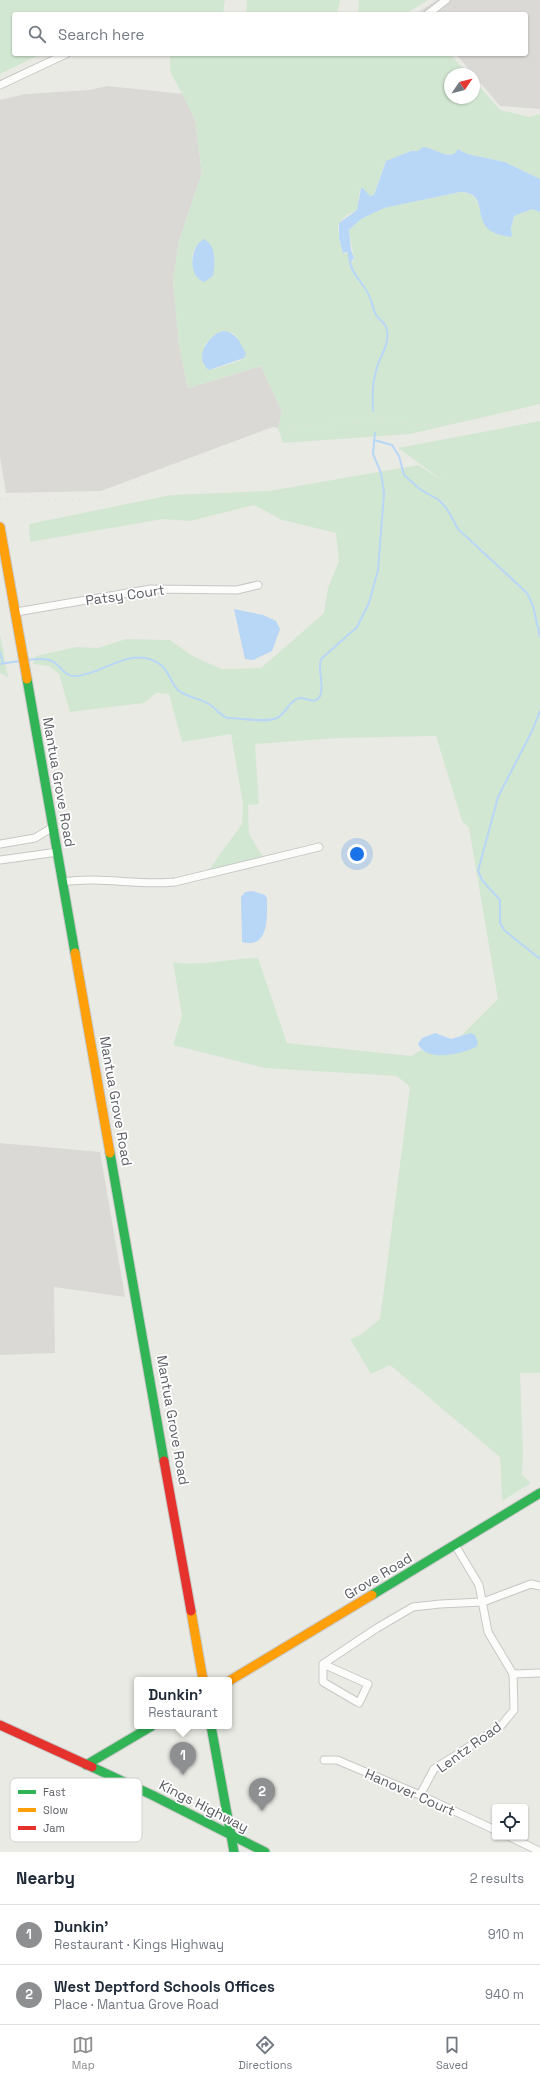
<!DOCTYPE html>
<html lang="en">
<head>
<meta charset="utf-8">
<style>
  body { margin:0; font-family:"Space Grotesk",sans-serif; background:#f6f6f7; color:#1f2937 }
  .controls { position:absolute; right:12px; bottom:12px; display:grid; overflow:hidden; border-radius:4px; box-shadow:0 1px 3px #0004 }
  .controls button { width:36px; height:36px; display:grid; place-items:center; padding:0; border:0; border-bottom:1px solid #e0e1e3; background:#fff; color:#1f2937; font:20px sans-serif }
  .compass { position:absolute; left:444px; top:68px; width:36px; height:36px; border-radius:50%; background:#fff; box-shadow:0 1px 3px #0004; rotate:55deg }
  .you { position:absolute; left:357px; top:854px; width:14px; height:14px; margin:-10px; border:3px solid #fff; border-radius:50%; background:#1a73e8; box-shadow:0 0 0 6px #1a73e833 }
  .badge { display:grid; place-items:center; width:26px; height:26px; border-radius:50%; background:#8d8f90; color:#fff; font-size:13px; font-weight:700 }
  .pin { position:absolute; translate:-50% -33px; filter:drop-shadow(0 1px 2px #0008) }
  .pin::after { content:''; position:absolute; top:21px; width:14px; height:12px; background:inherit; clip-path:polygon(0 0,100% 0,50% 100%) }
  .popup { position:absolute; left:134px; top:1677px; width:98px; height:52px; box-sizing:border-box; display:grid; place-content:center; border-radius:4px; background:#fff; filter:drop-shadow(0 1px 3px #0005); font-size:13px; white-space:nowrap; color:#747a83 }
  .popup b { font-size:15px; color:#1f2937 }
  .popup::after { content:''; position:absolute; left:50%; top:100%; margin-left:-8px; border:8px solid transparent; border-top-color:#fff }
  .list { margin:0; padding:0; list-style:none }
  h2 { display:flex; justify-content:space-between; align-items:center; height:52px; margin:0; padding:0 16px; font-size:17px }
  h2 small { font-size:13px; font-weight:400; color:#747a83 }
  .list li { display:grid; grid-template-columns:26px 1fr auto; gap:12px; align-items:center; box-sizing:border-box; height:60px; padding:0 16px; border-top:1px solid #e0e1e3 }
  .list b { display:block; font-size:15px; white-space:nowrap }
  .list p { margin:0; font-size:13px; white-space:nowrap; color:#747a83 }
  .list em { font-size:13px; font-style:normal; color:#747a83 }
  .icon { flex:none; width:22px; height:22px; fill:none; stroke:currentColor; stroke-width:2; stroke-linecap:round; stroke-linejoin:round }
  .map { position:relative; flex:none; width:540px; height:1852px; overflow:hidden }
  .search { position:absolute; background:#fff; box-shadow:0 1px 3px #0004; left:12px; right:12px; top:12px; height:44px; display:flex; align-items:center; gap:10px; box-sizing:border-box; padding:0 14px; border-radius:4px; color:#747a83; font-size:15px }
  .sheet { height:172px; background:#fff }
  nav { display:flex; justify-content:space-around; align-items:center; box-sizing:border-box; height:56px; border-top:1px solid #e0e1e3; background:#fff; font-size:11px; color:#747a83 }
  nav a { display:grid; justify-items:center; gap:2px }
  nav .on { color:#8d8f90 }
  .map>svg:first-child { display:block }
</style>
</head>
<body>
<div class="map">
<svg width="540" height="1852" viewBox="0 0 540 1852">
  <rect width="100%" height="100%" fill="#eaeae5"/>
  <g fill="#dad9d5">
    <polygon points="437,0 540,0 540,109 500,106 456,54 526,54 526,14 423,14 420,11"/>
    <polygon points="107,86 184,94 195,119 202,173 179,241 173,280 179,345 188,388 261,366 282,412 278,428 273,427 101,491 6,493 0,457 0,100 25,94 89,90"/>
    <polygon points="0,1143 100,1152 125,1297 54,1287 55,1353 0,1355"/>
  </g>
  <g fill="#d2e7d2" fill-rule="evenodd">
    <polygon points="0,0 225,0 223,14 14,14 14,54 41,54 0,74"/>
    <polygon points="247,0 340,0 337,14 246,14"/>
    <polygon points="359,0 428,0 405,14 358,14"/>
    <path d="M 170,54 L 450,54 L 468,74 L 450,74 L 450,98 L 474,98 L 474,80 L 500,110 L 530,117 L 540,114 L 540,179 L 505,162 L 466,154 L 459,149 C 450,163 435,147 423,147 L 418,151 L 411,151 L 385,162 L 374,195 L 370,196 L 363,188 L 360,189 L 357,210 L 347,215 L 338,224 L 339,239 L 344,253 L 345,254 L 348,252 L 348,259 L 352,262 L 354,259 L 349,230 L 361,219 L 384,208 L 460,192 C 494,194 465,233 512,237 L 511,228 L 514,216 L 532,209 L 540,212 L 540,404 L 410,434 L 283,443 L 278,428 L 282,412 L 261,366 L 188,388 L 179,345 L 173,280 L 179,241 L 202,173 L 195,119 L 170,71 ZM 207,241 L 215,256 L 201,281 C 195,273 189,260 194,250 C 197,246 203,243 207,241 ZM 223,331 L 233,333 L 237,337 L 242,360 L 214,369 L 205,344 L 213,336 Z"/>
    <path d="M 540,421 L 540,1373 L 520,1373 L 523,1450 L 522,1475 L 531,1483 L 502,1501 L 500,1457 L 390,1365 L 371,1374 L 350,1339 L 362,1334 L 380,1319 L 410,1087 L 397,1076 L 265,1068 L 173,1045 L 182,1016 L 173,962 C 201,967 230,958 258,958 L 287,1043 L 411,1056 L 421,1050 L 435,1055 L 456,1053 L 471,1033 L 460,1037 L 498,999 L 469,828 L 462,821 L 436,736 L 338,738 L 255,744 L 259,804 L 248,805 L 249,834 L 263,857 L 208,871 L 242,824 L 243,804 L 231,734 L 182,742 L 169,694 L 156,693 L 144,703 L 70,712 L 59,674 L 49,666 L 33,664 L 36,656 L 76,647 L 98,648 L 126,639 L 170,640 L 191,655 L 221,669 L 261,668 L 324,613 L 328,588 L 339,561 L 336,533 L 282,520 L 254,505 L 190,521 L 163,519 L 30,542 L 29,524 L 171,495 L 269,491 L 418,465 L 442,480 L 398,448 Z"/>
    <polygon points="0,634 8,677 0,673"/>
  </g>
  <g fill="#b8d6f6">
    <path d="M 423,147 C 434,147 451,163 458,149 L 467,154 L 505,162 L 540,179 L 540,212 L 532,209 L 514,216 L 511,228 L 512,237 C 462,233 496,193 460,192 L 384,208 L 361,219 L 349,230 L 351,250 L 354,258 L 350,263 L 348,258 L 348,252 L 343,253 L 339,238 L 339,223 L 357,210 L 361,188 L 363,188 L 370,196 L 374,195 L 386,161 L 411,151 L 418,151 Z"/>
    <path d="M 204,239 C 217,246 215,264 213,276 L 204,282 C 187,276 190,246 204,239 Z"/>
    <path d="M 223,331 C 237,332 240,343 246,353 L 244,358 L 209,370 C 193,358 208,335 223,331 Z"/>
    <polygon points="234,609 263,615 276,621 280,629 272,651 253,660 245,659"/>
    <path d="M 252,891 L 265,895 L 267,898 C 267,915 270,950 242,942 L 241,897 L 245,892 Z"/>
    <path d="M 435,1033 L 451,1039 L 471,1033 L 475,1035 L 478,1043 L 476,1047 C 461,1054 427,1063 418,1044 L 422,1038 Z"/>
  </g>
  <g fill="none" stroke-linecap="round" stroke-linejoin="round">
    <g stroke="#b8d6f6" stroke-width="2">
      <path d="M 350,261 C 350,271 361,281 366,290 C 371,297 372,305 375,313 C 377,319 386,322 387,330 C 390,345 379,357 376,371 C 372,384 372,397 373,411"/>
      <polyline points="374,440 392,445 399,456 404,475 421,490 439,500 447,509 458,529 527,593 533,606 540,637"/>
      <polyline points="0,652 3,663"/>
      <path d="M 26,660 C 34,659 49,657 55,663 C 64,669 64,677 77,676 C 105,673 134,644 161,665 C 169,672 171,683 178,690 C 187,698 200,698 209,704 C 216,708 220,716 228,718 C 241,718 266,723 277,718 C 286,714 290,699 300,698 C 307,698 315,705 320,696 C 325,686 317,671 321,659 L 357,627 L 369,603 L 378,570 L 384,493 L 381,473 L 373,454 L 375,433"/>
      <polyline points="0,664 19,661"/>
      <polyline points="540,711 532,731 498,797 478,871 482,880 500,900 500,923 504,930 540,959"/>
    </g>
    <defs>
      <g id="street">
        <polyline points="428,14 446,0"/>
        <polyline points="0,85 66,54"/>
        <polyline points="16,612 151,589 237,590 258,585"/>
        <polyline points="0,844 35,838 53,827"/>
        <polyline points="0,860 58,852"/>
        <path d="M 63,882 C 100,876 138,886 175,882 L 319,847"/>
        <polyline points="323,1664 368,1684 359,1703 323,1682 323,1664 377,1628 413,1607 440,1604 483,1602 531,1584 540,1586"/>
        <polyline points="513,1674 540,1673"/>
        <polyline points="324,1760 337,1760 420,1795 495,1830"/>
        <polyline points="420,1795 434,1769 500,1727 514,1710 513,1674 488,1632 479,1585 455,1545"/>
        <polyline points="510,1837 537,1850"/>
      </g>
      <g id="fast">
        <polyline points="27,679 75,953"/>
        <polyline points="110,1153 164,1461"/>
        <polyline points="372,1595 540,1493"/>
        <polyline points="211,1726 234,1852"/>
        <polyline points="86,1765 152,1726"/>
        <polyline points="92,1767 152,1795 265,1852"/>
      </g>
      <g id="slow">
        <polyline points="0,527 27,679"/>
        <polyline points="75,953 110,1153"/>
        <polyline points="191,1611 203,1680"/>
        <polyline points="229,1681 372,1595"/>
      </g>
      <g id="jam">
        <polyline points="164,1461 191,1611"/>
        <polyline points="0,1725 92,1767"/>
      </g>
    </defs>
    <use href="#street" stroke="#c7c7c6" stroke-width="9"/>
    <use href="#fast" stroke="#c7c8c7" stroke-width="11"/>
    <use href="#slow" stroke="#c7c8c7" stroke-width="11"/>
    <use href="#jam" stroke="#c7c8c7" stroke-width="11"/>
    <use href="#street" stroke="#fcfcfb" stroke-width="7"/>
    <use href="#fast" stroke="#30b455" stroke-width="9"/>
    <use href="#slow" stroke="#ff9f0a" stroke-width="9"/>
    <use href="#jam" stroke="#e5322d" stroke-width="9"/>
    <polyline stroke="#e2e2e2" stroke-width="2" stroke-dasharray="1 5" stroke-linecap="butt" points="0,499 73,500 117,495 261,439 308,425 378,421 435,426 540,410"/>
  </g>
  <g text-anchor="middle" stroke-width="3.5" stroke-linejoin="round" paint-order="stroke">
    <g font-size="14" fill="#5b5e63" stroke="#fff">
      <text transform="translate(125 595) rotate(-8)" y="5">Patsy Court</text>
      <text transform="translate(59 782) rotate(80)" y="5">Mantua Grove Road</text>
      <text transform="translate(116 1101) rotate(80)" y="5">Mantua Grove Road</text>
      <text transform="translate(173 1420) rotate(80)" y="5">Mantua Grove Road</text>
      <text transform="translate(378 1576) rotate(-31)" y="5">Grove Road</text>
      <text transform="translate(469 1747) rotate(-36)" y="5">Lentz Road</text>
      <text transform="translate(410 1792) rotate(24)" y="5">Hanover Court</text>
      <text transform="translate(204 1806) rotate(27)" y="5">Kings Highway</text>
    </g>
  </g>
  <rect x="10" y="1778" width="132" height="64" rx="6" fill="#fff" stroke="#cecfd0" stroke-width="1"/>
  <rect x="18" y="1790" width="18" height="4" fill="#30b455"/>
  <rect x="18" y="1808" width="18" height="4" fill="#ff9f0a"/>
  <rect x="18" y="1826" width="18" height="4" fill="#e5322d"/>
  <g font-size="11" fill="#5b5e63">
    <text x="43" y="1796">Fast</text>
    <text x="43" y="1814">Slow</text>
    <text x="43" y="1832">Jam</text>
  </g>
</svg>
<div class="controls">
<button><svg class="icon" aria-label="locate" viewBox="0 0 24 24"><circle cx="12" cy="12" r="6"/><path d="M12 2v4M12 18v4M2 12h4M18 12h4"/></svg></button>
</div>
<svg class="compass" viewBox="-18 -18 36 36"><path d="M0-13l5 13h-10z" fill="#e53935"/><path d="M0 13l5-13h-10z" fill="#747a83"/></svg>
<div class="you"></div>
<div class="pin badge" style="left:183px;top:1775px">1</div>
<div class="popup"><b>Dunkin'</b>Restaurant</div>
<div class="pin badge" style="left:262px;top:1811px">2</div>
<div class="search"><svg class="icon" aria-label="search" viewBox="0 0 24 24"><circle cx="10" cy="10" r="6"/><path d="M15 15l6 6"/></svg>Search here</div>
</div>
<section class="sheet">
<h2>Nearby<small>2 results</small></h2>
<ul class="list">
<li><span class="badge">1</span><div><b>Dunkin'</b><p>Restaurant · Kings Highway</p></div><em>910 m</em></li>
<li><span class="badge">2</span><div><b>West Deptford Schools Offices</b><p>Place · Mantua Grove Road</p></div><em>940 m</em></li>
</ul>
</section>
<nav>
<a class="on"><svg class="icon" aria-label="map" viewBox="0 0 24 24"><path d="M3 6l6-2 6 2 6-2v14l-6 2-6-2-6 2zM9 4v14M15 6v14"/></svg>Map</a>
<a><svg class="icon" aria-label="directions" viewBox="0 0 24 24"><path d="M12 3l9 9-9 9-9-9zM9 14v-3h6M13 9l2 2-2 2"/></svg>Directions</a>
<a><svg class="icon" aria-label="saved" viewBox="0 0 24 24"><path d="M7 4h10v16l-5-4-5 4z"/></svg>Saved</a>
</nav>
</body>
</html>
